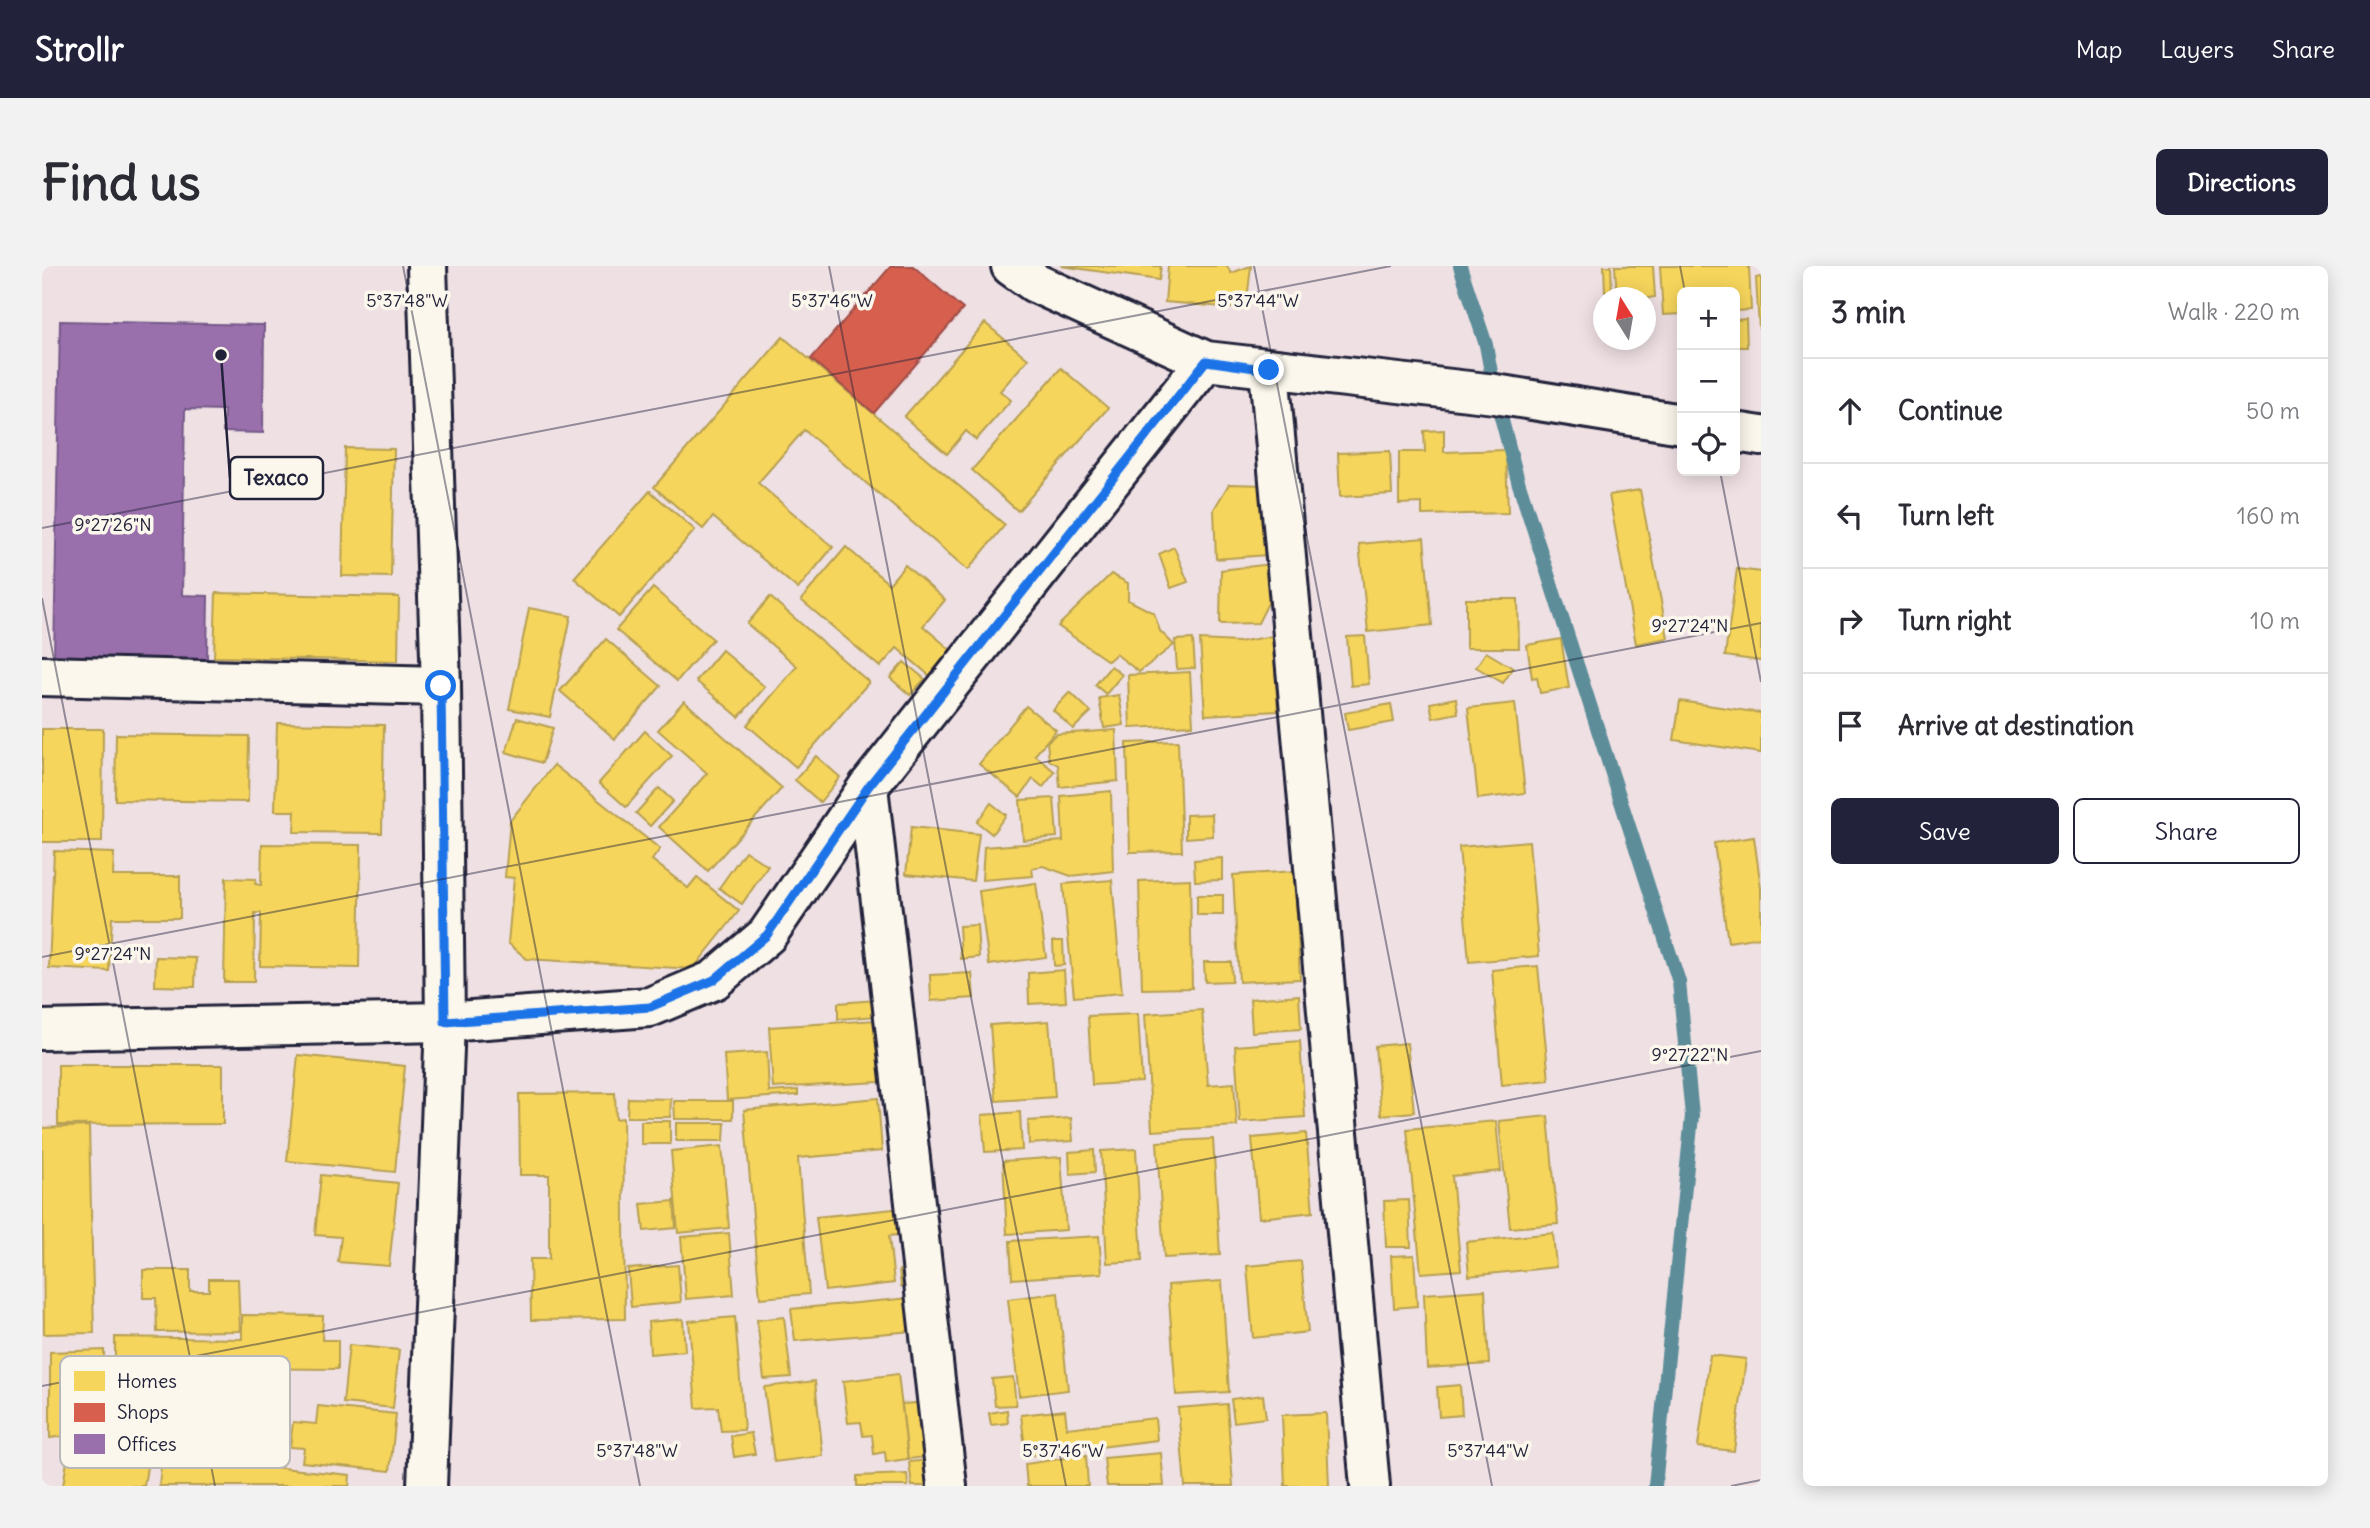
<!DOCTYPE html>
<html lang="en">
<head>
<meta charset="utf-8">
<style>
  body { margin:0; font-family:Delius,sans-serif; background:#f2f2f3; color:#2b2b33 }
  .controls { position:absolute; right:21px; top:21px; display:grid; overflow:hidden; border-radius:10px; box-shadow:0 4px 18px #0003 }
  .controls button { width:63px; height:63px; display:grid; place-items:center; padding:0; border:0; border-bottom:2px solid #e1e1e2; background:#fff; color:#2b2b33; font:35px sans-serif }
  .compass { position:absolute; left:1551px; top:21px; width:63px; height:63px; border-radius:50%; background:#fff; box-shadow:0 4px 18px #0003; rotate:349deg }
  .stop { position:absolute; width:21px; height:21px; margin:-16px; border:5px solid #1a73e8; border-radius:50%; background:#fff }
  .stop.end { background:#1a73e8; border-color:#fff; box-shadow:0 2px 7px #0008 }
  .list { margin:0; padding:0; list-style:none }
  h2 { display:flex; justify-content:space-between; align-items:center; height:91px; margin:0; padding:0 28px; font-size:30px }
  h2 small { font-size:23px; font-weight:400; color:#7c7c81 }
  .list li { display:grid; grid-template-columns:46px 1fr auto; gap:21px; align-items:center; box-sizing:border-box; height:105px; padding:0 28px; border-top:2px solid #e1e1e2 }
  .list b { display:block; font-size:26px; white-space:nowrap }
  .list em { font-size:23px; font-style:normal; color:#7c7c81 }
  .actions { display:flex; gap:14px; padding:21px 28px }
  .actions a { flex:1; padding:16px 0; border:2px solid #22223b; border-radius:10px; text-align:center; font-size:24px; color:#22223b }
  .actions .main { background:#22223b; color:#fff }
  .icon { flex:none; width:38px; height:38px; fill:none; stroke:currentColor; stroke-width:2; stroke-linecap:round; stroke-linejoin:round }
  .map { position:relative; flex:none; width:1719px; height:1220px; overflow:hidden; border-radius:10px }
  header { display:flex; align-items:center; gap:42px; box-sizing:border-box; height:98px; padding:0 35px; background:#22223b; color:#fff }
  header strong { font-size:33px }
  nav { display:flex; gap:38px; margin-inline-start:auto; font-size:24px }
  .intro { display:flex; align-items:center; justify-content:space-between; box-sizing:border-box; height:168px; padding:0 42px }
  h1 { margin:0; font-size:49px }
  .button { padding:18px 32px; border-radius:10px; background:#22223b; color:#fff; font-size:24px; font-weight:700 }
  main { display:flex; gap:42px; padding:0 42px }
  aside { flex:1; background:#fff; border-radius:10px; box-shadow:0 4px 18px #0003 }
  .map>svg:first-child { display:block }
</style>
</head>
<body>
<header>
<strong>Strollr</strong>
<nav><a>Map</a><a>Layers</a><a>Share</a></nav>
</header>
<div class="intro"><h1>Find us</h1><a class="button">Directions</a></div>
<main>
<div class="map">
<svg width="1719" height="1220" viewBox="0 0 1719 1220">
  <rect width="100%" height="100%" fill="#efe0e3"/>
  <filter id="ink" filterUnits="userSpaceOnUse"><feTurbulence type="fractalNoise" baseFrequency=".0143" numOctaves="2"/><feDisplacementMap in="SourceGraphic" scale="14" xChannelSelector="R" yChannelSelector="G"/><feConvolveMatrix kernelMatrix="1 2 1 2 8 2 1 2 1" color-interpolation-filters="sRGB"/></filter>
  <g filter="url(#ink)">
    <g fill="#f6d55c" stroke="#b69f52" stroke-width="2">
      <polygon points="1019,0 1119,0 1117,14"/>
      <polygon points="1126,0 1185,0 1189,7 1209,0 1204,43 1123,36"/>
      <polygon points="1562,0 1569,0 1570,25 1563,26"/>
      <polygon points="1573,0 1611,0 1613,31 1606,32 1607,48 1604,48 1604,32 1575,32"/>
      <polygon points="1618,0 1707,0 1709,44 1693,45 1693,26 1640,26 1640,48 1621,49"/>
      <polygon points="1719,11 1719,63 1717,63 1714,12"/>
      <polygon points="1704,53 1705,81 1693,81 1693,54"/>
      <polygon points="943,57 986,93 958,125 969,134 934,174 924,165 905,188 862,151"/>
      <polygon points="741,71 963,259 926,304 762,164 716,217 791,281 756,323 671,251 661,263 612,221"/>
      <polygon points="1019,102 1066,142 976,245 930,204"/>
      <polygon points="1402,164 1402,186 1464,184 1466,247 1380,249 1380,237 1357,238 1357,186 1383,186 1382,165"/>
      <polygon points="303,182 352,183 349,311 300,310"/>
      <polygon points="1348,185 1350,228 1298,231 1296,187"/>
      <polygon points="1187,218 1226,219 1225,289 1174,293 1172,243"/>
      <polygon points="1598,224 1626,372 1594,378 1567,229"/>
      <polygon points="608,225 653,264 577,351 532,312"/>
      <polygon points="1382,272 1390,359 1326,366 1317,278"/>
      <polygon points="804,281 847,318 863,299 903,334 881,360 910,385 888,410 855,382 838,401 759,334"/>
      <polygon points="1132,281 1146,316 1129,322 1117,288"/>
      <polygon points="1229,298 1232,325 1216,357 1178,358 1179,304"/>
      <polygon points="1695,303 1719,306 1719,395 1683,390"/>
      <polygon points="1069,308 1086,317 1086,334 1112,347 1118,365 1132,379 1097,406 1074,388 1066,395 1016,360"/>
      <polygon points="611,322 671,373 635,415 574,364"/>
      <polygon points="174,327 357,331 356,395 172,391"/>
      <polygon points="728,331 827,416 754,501 705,459 755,400 705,358"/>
      <polygon points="1424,333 1476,333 1477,382 1424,382"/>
      <polygon points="487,342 529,350 508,451 467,443"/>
      <polygon points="1231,370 1236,445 1163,449 1158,374 1196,376"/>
      <polygon points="1323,370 1327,418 1309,420 1305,371"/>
      <polygon points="564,373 619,420 573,473 518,425"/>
      <polygon points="1151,373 1153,402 1135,403 1133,374"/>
      <polygon points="1519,373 1527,422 1498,427 1495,411 1490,412 1485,379"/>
      <polygon points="680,384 723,421 697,451 654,415"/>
      <polygon points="1444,386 1471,402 1461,417 1434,401"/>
      <polygon points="862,396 883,413 868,429 848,412"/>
      <polygon points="1069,400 1080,409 1064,428 1053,419"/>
      <polygon points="1148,406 1151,459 1088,462 1086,409"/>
      <polygon points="1028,426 1049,446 1031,463 1011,444"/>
      <polygon points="1077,429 1082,459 1062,462 1057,432"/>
      <polygon points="1414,432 1416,447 1391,452 1388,437"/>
      <polygon points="642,435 740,522 666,605 617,561 665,507 616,464"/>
      <polygon points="1638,435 1719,447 1719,487 1632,474"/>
      <polygon points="1473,437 1483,527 1436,533 1426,442"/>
      <polygon points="1349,438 1352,456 1306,464 1303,447"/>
      <polygon points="984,440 1014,464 993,489 1013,506 1001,521 991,513 978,531 937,498"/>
      <polygon points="475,452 511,462 500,497 464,486"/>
      <polygon points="235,457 342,459 340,567 252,566 253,545 233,545"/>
      <polygon points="0,463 61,463 60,576 0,576"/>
      <polygon points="1074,464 1076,515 1018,521 1016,499 1007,494 1005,476 1014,468"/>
      <polygon points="603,465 630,490 584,541 557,517"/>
      <polygon points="74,468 207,470 206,536 73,534"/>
      <polygon points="1136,475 1140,585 1088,586 1085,477"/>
      <polygon points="774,490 798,511 778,536 753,514"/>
      <polygon points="512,499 618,583 610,594 646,622 655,611 697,645 651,703 485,693 466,677 472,612 463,611 468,555"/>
      <polygon points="617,522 631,535 608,560 594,547"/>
      <polygon points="1069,525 1071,605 1029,610 1001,600 990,602 991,610 940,614 942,581 1021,575 1019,530"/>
      <polygon points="1012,532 1015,571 981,574 978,534"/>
      <polygon points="949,537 964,549 950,568 935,556"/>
      <polygon points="1170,548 1171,570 1144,572 1144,549"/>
      <polygon points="869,561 937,568 931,615 864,608"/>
      <polygon points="1712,571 1719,622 1719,671 1686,676 1672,577"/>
      <polygon points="1487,575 1497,690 1427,696 1417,581"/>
      <polygon points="220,578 319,579 317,702 218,700 219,647 213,647 212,716 182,716 184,612 214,613 213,618 219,619"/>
      <polygon points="12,585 72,587 71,610 138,610 138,652 70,652 67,705 7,702"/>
      <polygon points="703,585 726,600 700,638 677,622"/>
      <polygon points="1180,592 1180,614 1153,615 1152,594"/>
      <polygon points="1253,605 1258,713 1197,716 1191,609"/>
      <polygon points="1148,613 1150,722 1100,723 1097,615"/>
      <polygon points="1070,614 1080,727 1032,731 1021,618"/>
      <polygon points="994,617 1004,691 947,699 937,625"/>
      <rect x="1155" y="629" width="26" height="20"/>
      <polygon points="935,659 937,691 919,693 917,660"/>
      <polygon points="1011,675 1021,675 1022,699 1012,700"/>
      <polygon points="114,691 154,692 153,721 113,720"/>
      <polygon points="1162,696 1189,696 1190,715 1163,716"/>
      <polygon points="1496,700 1507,814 1460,819 1450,704"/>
      <polygon points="1022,704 1024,736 987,738 986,707"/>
      <polygon points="930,707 932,732 889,735 888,709"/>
      <polygon points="1257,729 1259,763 1210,766 1208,733"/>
      <polygon points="848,733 849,749 796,753 796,737"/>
      <polygon points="1160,744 1166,819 1192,817 1195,860 1110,865 1103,748"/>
      <polygon points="1096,748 1100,816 1050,819 1046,750"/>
      <polygon points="851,753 855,815 731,822 727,761"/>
      <polygon points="1007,755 1013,831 954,835 948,759"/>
      <polygon points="1258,775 1263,851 1198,856 1193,780"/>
      <polygon points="1365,777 1372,846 1339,849 1333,780"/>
      <polygon points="725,786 727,826 756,824 756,829 685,834 682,789"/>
      <polygon points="256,789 363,800 353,906 245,895"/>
      <polygon points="16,799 181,799 181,858 16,859"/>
      <polygon points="573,827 574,853 581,852 583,1053 489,1054 488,993 507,993 507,909 478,909 477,828"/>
      <polygon points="586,832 629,833 628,851 585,851"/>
      <polygon points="836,832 840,885 756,892 767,1028 718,1032 702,844"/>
      <polygon points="632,835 691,835 691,853 633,853"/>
      <polygon points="978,846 980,884 943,886 940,849"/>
      <polygon points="1506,850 1516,958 1468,962 1457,855"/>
      <polygon points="1029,852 1031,875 987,878 986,855"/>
      <rect x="599" y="855" width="29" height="23"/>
      <polygon points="1454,855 1459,905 1410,910 1419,1004 1379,1007 1365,863"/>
      <polygon points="634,857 683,857 682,875 634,875"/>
      <polygon points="47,860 52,1067 2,1068 0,862"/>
      <polygon points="1264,867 1271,946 1217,952 1210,872"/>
      <polygon points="1171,873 1178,989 1122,992 1115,876"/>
      <polygon points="680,880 687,962 636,967 629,885"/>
      <polygon points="1094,883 1100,995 1065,997 1059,885"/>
      <polygon points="1052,884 1053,906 1028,908 1027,886"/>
      <polygon points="1019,891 1024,964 965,968 961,895"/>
      <polygon points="279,909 356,917 347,1000 296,996 299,971 273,969"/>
      <polygon points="1367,934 1369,981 1344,981 1342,935"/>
      <polygon points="632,935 634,962 602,965 599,938"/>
      <polygon points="871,941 874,967 847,970 852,1017 783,1025 774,951"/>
      <polygon points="687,967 692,1029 644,1033 639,971"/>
      <polygon points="1511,967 1514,1001 1427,1010 1424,976"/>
      <polygon points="1057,970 1060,1007 970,1013 968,975"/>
      <polygon points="1372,989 1375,1040 1352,1042 1349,990"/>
      <polygon points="1259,995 1266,1066 1211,1072 1205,1000"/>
      <polygon points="636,999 639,1036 589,1041 586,1003"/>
      <polygon points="871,1002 873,1018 859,1020 857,1004"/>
      <polygon points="101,1004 148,1004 148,1025 167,1025 167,1013 196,1013 198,1065 115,1066 114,1032 101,1032"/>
      <polygon points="1180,1015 1187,1126 1134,1129 1126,1019"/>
      <polygon points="1443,1024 1447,1098 1385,1102 1382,1028"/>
      <polygon points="1016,1027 1026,1124 977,1130 966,1033"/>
      <polygon points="868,1032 871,1065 753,1075 749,1043"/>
      <polygon points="200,1049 281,1050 280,1074 296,1074 296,1103 73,1101 73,1071 200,1073"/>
      <polygon points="693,1051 702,1164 679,1165 676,1141 654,1142 647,1055"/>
      <polygon points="742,1051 749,1111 722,1113 715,1054"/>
      <polygon points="641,1053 643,1085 608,1088 606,1056"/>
      <polygon points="307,1079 357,1084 351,1142 301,1137"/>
      <polygon points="62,1084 63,1172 29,1169 8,1172 8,1086"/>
      <polygon points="1668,1089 1704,1093 1692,1185 1656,1181"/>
      <polygon points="856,1108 866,1193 844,1196 843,1186 832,1188 830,1169 821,1170 819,1156 806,1157 801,1115"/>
      <polygon points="971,1111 974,1139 953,1140 950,1113"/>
      <polygon points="773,1115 781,1190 732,1196 722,1121"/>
      <polygon points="1418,1119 1420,1149 1397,1151 1395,1121"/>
      <polygon points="1221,1129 1224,1152 1192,1156 1189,1133"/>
      <polygon points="887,1136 894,1190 866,1193 860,1138"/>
      <polygon points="1185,1138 1191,1220 1143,1220 1136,1142"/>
      <polygon points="276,1140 354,1148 348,1205 260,1196 262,1182 248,1181 251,1156 274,1158"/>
      <polygon points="965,1144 966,1157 949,1159 947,1147"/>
      <polygon points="1023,1144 1025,1162 1113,1152 1115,1174 984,1190 979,1149"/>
      <polygon points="1284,1147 1287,1220 1243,1220 1240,1149"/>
      <polygon points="709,1167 713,1188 692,1191 689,1170"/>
      <polygon points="29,1169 108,1182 102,1220 21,1220"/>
      <polygon points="1119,1187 1122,1220 1065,1220 1062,1192"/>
      <polygon points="1044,1189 1046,1220 985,1220 983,1198"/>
      <polygon points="120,1190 308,1209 307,1220 117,1220"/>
      <polygon points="899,1193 902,1220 870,1220 867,1196"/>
      <polygon points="865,1208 866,1220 815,1220 815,1210"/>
    </g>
    <polygon fill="#d6604d" stroke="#a04d48" stroke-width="2" points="849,0 871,0 921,43 832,147 769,93"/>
    <polygon fill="#9970ab" stroke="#755989" stroke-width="2" points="18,55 222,59 221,167 181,166 182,144 143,143 140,329 166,330 165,394 12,392"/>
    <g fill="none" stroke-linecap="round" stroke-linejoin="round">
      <polyline stroke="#5c8d99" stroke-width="14" points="1418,0 1444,79 1453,128 1476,215 1637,716 1650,850 1613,1220"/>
      <defs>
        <g id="minor">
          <polyline points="385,0 399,420 403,756 385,1220"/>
          <polyline points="1227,104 1328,1220"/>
          <polyline points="0,410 399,420"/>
          <polyline points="826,521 905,1220"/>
          <polyline points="0,764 403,756 608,741 672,714 725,669 826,521 1164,95"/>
        </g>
        <g id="tertiary">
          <polyline points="969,0 993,17 1164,95 1453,128 1640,158"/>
          <polyline points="1693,166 1719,170"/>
        </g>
      </defs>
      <use href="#minor" stroke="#22223b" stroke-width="44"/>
      <use href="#tertiary" stroke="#22223b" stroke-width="44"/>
      <use href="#minor" stroke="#fbf7ec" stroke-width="38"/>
      <use href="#tertiary" stroke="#fbf7ec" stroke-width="38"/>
    </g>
  </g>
  <g fill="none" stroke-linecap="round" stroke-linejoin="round" filter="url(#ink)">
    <polyline stroke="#1a73e8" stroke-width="9" points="399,420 403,756 608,741 672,714 725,669 826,521 1164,95 1227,104"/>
  </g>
  <path fill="none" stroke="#22223b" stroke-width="2" stroke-opacity="0.45" d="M 361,0 L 598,1220M 787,0 L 1024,1220M 1212,0 L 1450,1220M 1638,0 L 1643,26M 1678,205 L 1719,416M 0,262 L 1349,0M 0,332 L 173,1220M 0,691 L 1719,357M 0,1120 L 1719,785M 1689,1220 L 1719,1214"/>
  <rect x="18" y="1090" width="230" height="112" rx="10" fill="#fbf7ec" stroke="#bab7b7" stroke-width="2"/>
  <rect x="32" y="1105" width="31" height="20" fill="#f6d55c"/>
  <rect x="32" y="1137" width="31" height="19" fill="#d6604d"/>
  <rect x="32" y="1168" width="31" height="20" fill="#9970ab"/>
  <g font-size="19" fill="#22223b">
    <text x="75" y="1122">Homes</text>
    <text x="75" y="1153">Shops</text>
    <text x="75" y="1185">Offices</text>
  </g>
  <g font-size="18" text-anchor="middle" fill="#22223b" stroke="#fbf7ec" stroke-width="7" stroke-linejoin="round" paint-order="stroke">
    <text x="365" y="41">5°37'48"W</text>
    <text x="790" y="41">5°37'46"W</text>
    <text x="1216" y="41">5°37'44"W</text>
    <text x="71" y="265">9°27'26"N</text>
    <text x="1648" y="366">9°27'24"N</text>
    <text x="71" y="694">9°27'24"N</text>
    <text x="1648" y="795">9°27'22"N</text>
    <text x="595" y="1191">5°37'48"W</text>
    <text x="1021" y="1191">5°37'46"W</text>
    <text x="1446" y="1191">5°37'44"W</text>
  </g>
  <path fill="none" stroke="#22223b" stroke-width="2.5" d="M179 89L188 212"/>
  <circle fill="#22223b" stroke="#fbf7ec" stroke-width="2.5" cx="179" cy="89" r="7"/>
  <rect fill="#fbf7ec" stroke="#22223b" stroke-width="2.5" x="188" y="191" width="93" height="42" rx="7"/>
  <g font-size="21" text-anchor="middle" font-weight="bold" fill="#22223b">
    <text x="234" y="219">Texaco</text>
  </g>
</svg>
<div class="controls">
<button>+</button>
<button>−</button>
<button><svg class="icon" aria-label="locate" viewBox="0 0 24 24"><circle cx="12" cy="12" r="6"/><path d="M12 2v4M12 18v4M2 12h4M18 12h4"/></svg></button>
</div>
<svg class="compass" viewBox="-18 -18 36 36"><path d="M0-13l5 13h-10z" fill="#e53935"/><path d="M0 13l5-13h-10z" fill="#7c7c81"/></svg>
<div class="stop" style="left:399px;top:420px"></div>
<div class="stop end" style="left:1227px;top:104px"></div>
</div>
<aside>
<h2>3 min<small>Walk · 220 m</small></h2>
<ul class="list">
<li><svg class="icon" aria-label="ahead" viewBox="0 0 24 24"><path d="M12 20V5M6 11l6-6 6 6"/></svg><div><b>Continue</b></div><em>50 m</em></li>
<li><svg class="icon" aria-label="left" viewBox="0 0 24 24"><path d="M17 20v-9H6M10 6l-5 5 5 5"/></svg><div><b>Turn left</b></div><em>160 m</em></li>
<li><svg class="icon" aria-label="right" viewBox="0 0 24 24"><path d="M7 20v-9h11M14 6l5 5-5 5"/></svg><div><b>Turn right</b></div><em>10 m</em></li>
<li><svg class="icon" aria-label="arrive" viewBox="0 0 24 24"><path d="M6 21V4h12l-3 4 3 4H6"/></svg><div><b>Arrive at destination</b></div></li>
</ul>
<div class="actions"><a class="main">Save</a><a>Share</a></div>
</aside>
</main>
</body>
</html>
